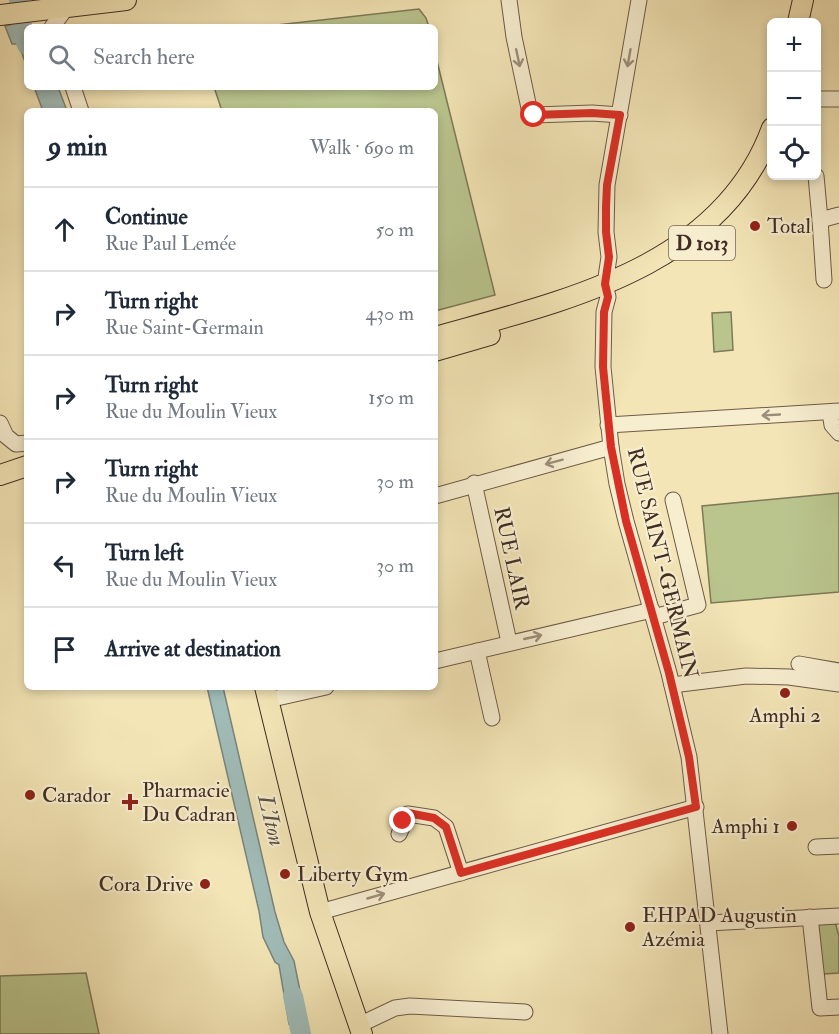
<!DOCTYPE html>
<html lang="en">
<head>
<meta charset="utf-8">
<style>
  body { margin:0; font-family:"IM FELL Double Pica",serif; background:#f2f2f3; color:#1f2937 }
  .controls { position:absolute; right:18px; top:18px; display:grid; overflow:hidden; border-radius:9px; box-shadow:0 3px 9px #0003 }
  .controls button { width:54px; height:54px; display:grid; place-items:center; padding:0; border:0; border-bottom:2px solid #e0e1e3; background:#fff; color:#1f2937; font:30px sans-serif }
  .stop { position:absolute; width:18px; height:18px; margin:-14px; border:4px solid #d93025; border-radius:50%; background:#fff }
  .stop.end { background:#d93025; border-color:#fff; box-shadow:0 2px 6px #0008 }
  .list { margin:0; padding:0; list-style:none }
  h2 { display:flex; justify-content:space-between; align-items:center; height:78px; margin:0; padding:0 24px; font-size:26px }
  h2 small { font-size:20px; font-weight:400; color:#747a83 }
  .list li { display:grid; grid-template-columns:39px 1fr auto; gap:18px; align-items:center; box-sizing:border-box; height:84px; padding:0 24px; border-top:2px solid #e0e1e3 }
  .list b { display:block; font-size:22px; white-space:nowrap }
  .list p { margin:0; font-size:20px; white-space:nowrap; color:#747a83 }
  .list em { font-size:20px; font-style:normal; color:#747a83 }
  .icon { flex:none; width:33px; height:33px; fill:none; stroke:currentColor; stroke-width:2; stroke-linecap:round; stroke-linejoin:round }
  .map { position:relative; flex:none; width:839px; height:1034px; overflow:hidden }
  .search { position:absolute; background:#fff; box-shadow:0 3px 9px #0003; left:24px; top:24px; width:414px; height:66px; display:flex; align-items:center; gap:15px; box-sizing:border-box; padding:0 21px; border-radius:9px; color:#747a83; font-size:22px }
  .panel { position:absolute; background:#fff; box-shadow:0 3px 9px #0003; left:24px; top:108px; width:414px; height:582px; border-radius:9px }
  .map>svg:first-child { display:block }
</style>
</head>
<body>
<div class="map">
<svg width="839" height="1034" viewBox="0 0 839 1034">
  <rect width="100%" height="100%" fill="#f3e5b6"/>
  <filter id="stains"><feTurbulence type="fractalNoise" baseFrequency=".00333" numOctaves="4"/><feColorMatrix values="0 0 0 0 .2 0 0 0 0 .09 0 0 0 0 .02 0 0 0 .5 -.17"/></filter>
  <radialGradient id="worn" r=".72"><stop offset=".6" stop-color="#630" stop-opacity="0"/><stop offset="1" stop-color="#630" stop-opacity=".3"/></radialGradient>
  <g fill="#bac58e" stroke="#7e7958" stroke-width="1.5">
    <polygon points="419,9 426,18 429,27 259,27"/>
    <polygon points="435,53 495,295 435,311 435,111 222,111 214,87 435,87"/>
    <polygon points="731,312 733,350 714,352 712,313"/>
    <polygon points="839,493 839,592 711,603 702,506"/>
    <polygon points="835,922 839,936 839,973 824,974 821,972 818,923"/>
    <polygon points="86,973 99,1034 0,1034 0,976"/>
  </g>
  <g fill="#a0bcb8" stroke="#7a837c" stroke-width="1.5">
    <polygon points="29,21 33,27 27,27 27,68 19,44 12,44 5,26"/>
    <polygon points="34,87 58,87 67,111 43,111"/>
    <polygon points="207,687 223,687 275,912 284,942 294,961 306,1020 289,1024 279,965 275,962 263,937 259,911"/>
  </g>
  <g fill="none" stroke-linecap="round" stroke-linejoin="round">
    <g stroke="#a0bcb8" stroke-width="20">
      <polyline points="19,0 22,32 27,45"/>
      <polyline points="293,996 301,1034"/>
    </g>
    <defs>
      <g id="minor">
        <polyline points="509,0 514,37 529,108 534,115 592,113 620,115"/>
        <polyline points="639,0 607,185 606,232 609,257 605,284 608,297 604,312 603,367 611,447 617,484 626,521 669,673 689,757 720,1034"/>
        <polyline points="52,27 67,7"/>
        <polyline points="73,87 81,111"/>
        <polyline points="821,99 839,99"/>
        <polyline points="816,176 820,220 839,215"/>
        <polyline points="820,220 824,280"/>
        <polyline points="830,412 832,425 839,433"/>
        <polyline points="0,423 6,436 16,444 27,443"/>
        <polyline points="608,425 839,411"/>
        <polyline points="474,483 509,642"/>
        <polyline points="435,496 611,447"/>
        <polyline points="654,617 698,605 673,500"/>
        <polyline points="477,651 492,718"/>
        <polyline points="435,661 652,610"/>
        <polyline points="799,664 839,671"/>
        <polyline points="672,685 746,676 789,677 839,684"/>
        <polyline points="268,700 326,687"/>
        <polyline points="399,834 408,814 434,818 446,827 461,873"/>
        <polyline points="816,847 839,846"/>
        <polyline points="320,912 696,807"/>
        <polyline points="810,917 820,1008 839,1007"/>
        <polyline points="708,923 839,916"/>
        <polyline points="359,1025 395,1008 410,1006 525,1012"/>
      </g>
      <g id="major">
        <polyline points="0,15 126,0"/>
        <polyline points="798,22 803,0"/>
        <path d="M 435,337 C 563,301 721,268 772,128"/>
        <polyline points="435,351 490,335"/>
        <polyline points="0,475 27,466"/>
        <polyline points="265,687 320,912 362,1034"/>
      </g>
    </defs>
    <use href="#minor" stroke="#6e5b48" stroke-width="17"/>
    <use href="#major" stroke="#412d23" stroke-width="22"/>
    <use href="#minor" stroke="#f7eed0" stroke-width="15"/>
    <use href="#major" stroke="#f3e5b6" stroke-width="20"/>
  </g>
  <defs><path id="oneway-shaft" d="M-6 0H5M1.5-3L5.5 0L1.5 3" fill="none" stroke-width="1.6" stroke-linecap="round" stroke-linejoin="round" transform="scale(1.5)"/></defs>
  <g stroke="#9c8e7a">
    <use href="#oneway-shaft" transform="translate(518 58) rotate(78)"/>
    <use href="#oneway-shaft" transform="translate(629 58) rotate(100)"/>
    <use href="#oneway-shaft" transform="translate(771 415) rotate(177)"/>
    <use href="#oneway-shaft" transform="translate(554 462) rotate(165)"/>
    <use href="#oneway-shaft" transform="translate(533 637) rotate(-13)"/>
    <use href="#oneway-shaft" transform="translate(376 896) rotate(-16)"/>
  </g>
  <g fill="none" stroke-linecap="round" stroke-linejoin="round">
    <polyline stroke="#d93025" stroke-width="8" points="403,821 408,813 434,818 446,827 461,873 696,807 689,757 669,673 626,521 611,447 603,367 604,312 608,297 605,284 609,257 606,232 606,207 607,185 620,115 592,113 534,115"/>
  </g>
  <g fill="#8f2418" stroke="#f7eed0" stroke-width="2">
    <circle cx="755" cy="226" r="6"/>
    <circle cx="785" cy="693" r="6"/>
    <circle cx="30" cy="795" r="6"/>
    <path d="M127 793h6v6h6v6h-6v6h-6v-6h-6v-6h6z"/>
    <circle cx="792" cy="826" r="6"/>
    <circle cx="285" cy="874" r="6"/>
    <circle cx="205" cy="884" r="6"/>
    <circle cx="630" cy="927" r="6"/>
  </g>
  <g text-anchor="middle" stroke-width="4.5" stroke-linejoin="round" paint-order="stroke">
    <rect fill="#f7eed0" stroke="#786757" stroke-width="1.5" x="669" y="226" width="66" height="34" rx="4.5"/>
    <g font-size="20" font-weight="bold" fill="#412d23">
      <text x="702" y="250">D 1013</text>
    </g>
    <g font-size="21" fill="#412d23" stroke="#f7eed0" text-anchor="start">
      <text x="767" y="233">Total</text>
      <text x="785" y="722" text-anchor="middle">Amphi 2</text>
      <text x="142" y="797">Pharmacie<tspan x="142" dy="24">Du Cadran</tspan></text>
      <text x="42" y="802">Carador</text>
      <text x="780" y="833" text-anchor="end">Amphi 1</text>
      <text x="297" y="881">Liberty Gym</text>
      <text x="193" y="891" text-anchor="end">Cora Drive</text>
      <text x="642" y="922">EHPAD Augustin<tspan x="642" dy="24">Azémia</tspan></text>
    </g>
    <g font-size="21" fill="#412d23" stroke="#f7eed0">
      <text transform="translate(512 558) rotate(78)" y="7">RUE LAIR</text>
      <text transform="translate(663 563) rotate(76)" y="7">RUE SAINT-GERMAIN</text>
    </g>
    <g font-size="22" font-style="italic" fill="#595148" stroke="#f7eed0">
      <text transform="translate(272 820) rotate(76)" y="8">L'Iton</text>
    </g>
  </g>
  <rect width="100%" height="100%" filter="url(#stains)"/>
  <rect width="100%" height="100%" fill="url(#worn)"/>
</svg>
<div class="controls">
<button>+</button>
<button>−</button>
<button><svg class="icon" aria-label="locate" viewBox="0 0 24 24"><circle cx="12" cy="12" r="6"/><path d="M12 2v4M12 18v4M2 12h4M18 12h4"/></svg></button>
</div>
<div class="stop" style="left:534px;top:115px"></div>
<div class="stop end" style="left:403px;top:821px"></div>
<div class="search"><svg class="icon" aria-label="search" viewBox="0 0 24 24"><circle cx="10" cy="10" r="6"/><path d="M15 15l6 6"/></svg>Search here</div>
<section class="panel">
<h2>9 min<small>Walk · 690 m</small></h2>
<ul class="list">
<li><svg class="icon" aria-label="ahead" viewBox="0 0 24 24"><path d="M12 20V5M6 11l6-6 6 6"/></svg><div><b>Continue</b><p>Rue Paul Lemée</p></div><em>50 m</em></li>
<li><svg class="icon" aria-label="right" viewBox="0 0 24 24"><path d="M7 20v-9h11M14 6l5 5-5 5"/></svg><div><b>Turn right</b><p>Rue Saint-Germain</p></div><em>430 m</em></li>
<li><svg class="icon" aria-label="right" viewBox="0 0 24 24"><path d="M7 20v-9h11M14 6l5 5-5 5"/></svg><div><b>Turn right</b><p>Rue du Moulin Vieux</p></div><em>150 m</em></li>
<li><svg class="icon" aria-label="right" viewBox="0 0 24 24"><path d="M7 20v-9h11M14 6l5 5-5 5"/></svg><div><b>Turn right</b><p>Rue du Moulin Vieux</p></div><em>30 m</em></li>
<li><svg class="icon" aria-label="left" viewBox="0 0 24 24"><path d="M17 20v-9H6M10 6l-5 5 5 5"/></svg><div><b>Turn left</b><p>Rue du Moulin Vieux</p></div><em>30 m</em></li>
<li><svg class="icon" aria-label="arrive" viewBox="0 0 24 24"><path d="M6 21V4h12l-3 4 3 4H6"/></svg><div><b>Arrive at destination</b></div></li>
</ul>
</section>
</div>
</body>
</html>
